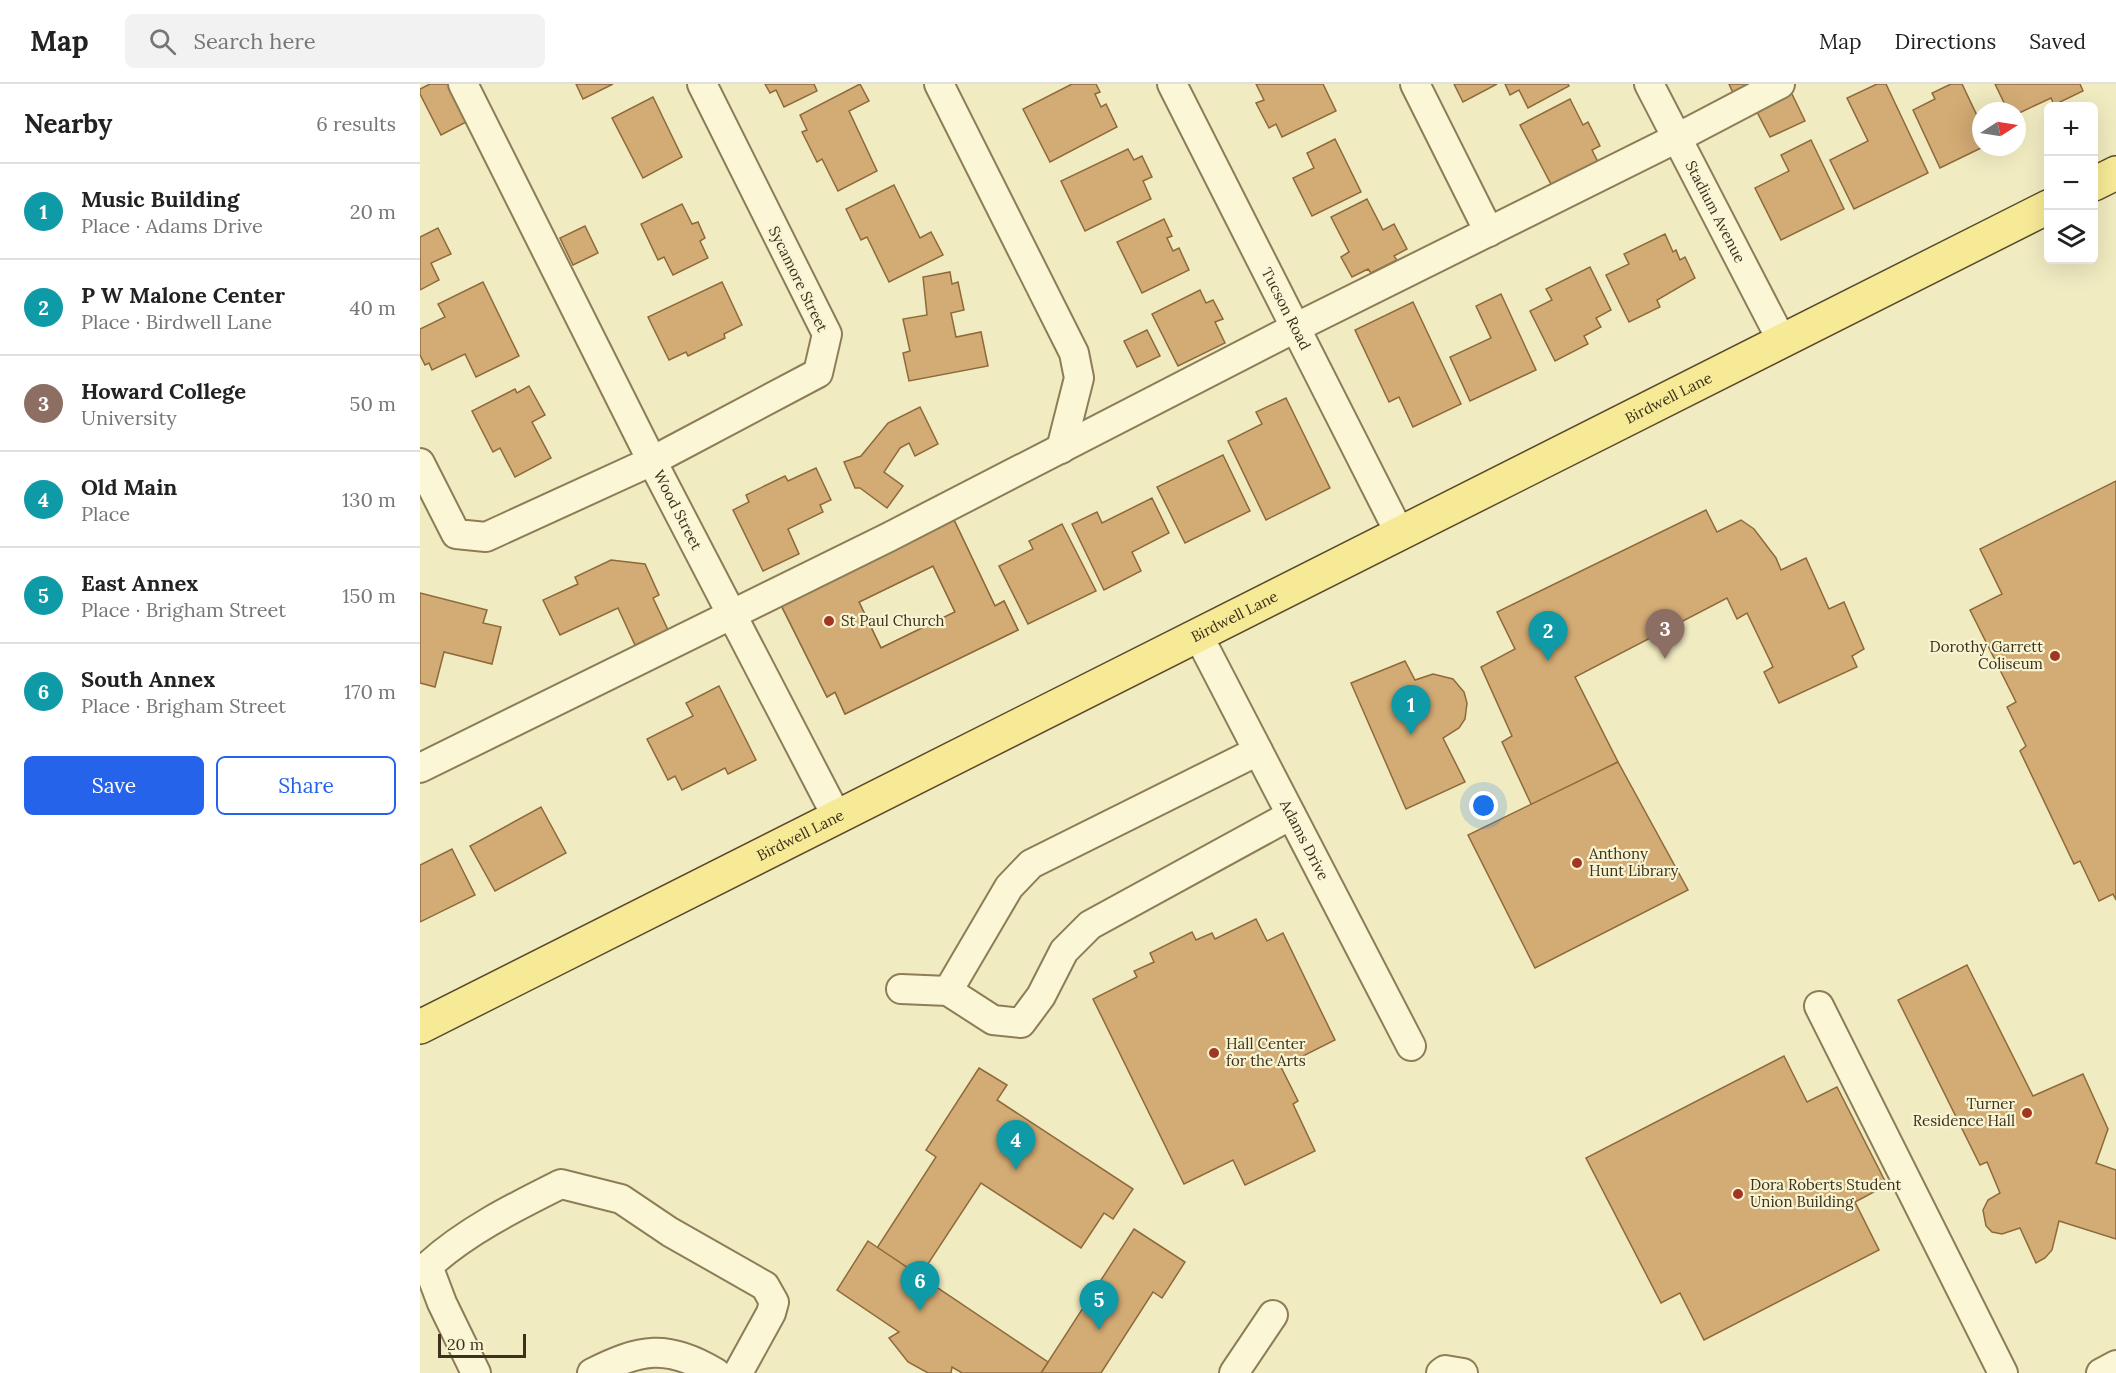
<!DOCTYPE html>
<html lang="en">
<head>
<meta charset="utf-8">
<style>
  body { margin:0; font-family:Lora,serif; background:#f2f2f2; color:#222 }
  .controls { position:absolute; right:18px; top:18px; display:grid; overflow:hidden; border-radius:9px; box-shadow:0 6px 24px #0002 }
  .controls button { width:54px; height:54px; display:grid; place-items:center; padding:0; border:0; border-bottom:2px solid #e0e0e0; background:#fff; color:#222; font:30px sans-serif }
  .compass { position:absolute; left:1552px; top:18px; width:54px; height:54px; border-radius:50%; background:#fff; box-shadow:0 6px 24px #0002; rotate:78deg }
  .scale { position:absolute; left:18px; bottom:15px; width:88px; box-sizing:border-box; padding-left:6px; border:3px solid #3b311d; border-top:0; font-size:16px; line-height:21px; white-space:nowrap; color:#3b311d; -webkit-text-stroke:4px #f8f4d2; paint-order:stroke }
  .you { position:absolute; left:1064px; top:722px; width:21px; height:21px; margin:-15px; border:4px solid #fff; border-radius:50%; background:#1a73e8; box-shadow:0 0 0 9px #1a73e833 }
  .badge { display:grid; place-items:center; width:39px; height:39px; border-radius:50%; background:#2563eb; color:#fff; font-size:20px; font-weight:700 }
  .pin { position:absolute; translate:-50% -50px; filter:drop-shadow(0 2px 3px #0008) }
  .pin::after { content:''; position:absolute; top:32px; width:21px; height:18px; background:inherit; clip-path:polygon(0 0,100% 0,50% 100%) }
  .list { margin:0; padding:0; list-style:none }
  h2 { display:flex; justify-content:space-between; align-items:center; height:78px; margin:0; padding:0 24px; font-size:26px }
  h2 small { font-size:20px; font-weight:400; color:#767676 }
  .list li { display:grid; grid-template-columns:39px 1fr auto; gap:18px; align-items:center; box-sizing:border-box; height:96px; padding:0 24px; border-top:2px solid #e0e0e0 }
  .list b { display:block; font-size:22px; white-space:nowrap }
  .list p { margin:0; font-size:20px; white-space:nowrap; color:#767676 }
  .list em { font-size:20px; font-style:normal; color:#767676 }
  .actions { display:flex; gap:12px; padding:18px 24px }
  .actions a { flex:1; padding:14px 0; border:2px solid #2563eb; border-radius:9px; text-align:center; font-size:21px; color:#2563eb }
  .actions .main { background:#2563eb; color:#fff }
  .icon { flex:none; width:33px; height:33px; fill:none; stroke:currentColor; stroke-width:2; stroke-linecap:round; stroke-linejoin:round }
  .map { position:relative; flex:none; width:1696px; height:1289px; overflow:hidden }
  header { display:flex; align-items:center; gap:36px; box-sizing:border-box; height:84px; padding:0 30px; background:#fff; border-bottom:2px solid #e0e0e0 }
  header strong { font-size:28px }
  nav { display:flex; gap:33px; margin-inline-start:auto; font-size:21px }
  .search { width:420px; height:54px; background:#f2f2f2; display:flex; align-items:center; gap:15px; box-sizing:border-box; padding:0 21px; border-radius:9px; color:#767676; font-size:22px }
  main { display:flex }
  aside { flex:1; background:#fff }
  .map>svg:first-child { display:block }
</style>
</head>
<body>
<header>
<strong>Map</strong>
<div class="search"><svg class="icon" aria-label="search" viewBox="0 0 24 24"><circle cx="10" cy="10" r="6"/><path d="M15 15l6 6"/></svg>Search here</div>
<nav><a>Map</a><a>Directions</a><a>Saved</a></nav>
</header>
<main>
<aside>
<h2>Nearby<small>6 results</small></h2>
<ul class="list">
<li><span class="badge" style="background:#0f9aa8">1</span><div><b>Music Building</b><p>Place · Adams Drive</p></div><em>20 m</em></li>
<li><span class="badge" style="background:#0f9aa8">2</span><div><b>P W Malone Center</b><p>Place · Birdwell Lane</p></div><em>40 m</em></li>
<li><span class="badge" style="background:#8d6e63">3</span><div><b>Howard College</b><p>University</p></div><em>50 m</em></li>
<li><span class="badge" style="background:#0f9aa8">4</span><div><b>Old Main</b><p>Place</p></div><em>130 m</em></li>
<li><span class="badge" style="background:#0f9aa8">5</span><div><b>East Annex</b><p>Place · Brigham Street</p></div><em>150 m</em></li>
<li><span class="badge" style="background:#0f9aa8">6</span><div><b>South Annex</b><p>Place · Brigham Street</p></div><em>170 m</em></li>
</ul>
<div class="actions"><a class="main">Save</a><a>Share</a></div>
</aside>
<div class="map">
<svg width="1696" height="1289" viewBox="0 0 1696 1289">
  <rect width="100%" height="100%" fill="#f1ebc1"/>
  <g fill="#d3ab74" stroke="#8e6a3b" stroke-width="1.5" fill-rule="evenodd">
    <polygon points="10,0 31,0 50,36 21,51 0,10 0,5"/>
    <polygon points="156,0 193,0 163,15"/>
    <polygon points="345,0 394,0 397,7 364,23 356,6 350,9"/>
    <polygon points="440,0 449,17 429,27 457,87 418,107 402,75 397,78 382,48 387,46 380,31"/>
    <polygon points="652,0 676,0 680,8 675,10 681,23 686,20 697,43 630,78 603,25"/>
    <polygon points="836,0 903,0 916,27 862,53 856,40 849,44 836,19 844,16"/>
    <polygon points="1034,0 1077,0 1043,18"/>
    <polygon points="1085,0 1148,0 1149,2 1108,24 1099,6 1090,11"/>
    <polygon points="1309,0 1332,0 1313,9"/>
    <polygon points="1457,0 1466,0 1508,89 1434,125 1410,76 1448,57 1427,14"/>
    <polygon points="1531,0 1542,0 1561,40 1561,63 1563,63 1520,84 1493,26 1515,15 1512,9"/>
    <polygon points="1575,0 1660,0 1663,7 1634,21 1631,14 1597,30 1597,27 1588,27"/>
    <polygon points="1371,8 1385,37 1350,53 1336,26"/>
    <polygon points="233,13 262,73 223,94 192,34"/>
    <polygon points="1150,15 1163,41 1168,38 1180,62 1172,66 1179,80 1133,104 1100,41"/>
    <polygon points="915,55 941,108 892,132 873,94 894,84 887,69"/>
    <polygon points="1391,56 1424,125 1361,156 1335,104 1369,87 1361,71"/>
    <polygon points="708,65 714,76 722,72 732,93 723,97 731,115 665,147 641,97"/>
    <polygon points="474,101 500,154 511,148 523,171 469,198 447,153 441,156 426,125"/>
    <polygon points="947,115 963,146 974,140 987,165 974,172 977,176 951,189 948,185 932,193 921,173 929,168 911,133"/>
    <polygon points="262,120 272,140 278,138 285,154 280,157 288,174 253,191 244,173 238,176 221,140"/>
    <polygon points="744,135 752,152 747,154 753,167 759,164 769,186 722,209 697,158"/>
    <polygon points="165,142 178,169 153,181 140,154"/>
    <polygon points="18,144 31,170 11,179 19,196 0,206 0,153"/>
    <polygon points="1245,150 1253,168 1256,166 1260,176 1265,173 1275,194 1237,216 1240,223 1209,238 1186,191 1209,180 1204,170"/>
    <polygon points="1170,183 1191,226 1176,234 1181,243 1164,252 1168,260 1135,277 1110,227 1132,216 1126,205"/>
    <polygon points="530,188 532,200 538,198 544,226 531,229 536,253 561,248 568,282 489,297 483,269 490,267 483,235 507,231 503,193"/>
    <polygon points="63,198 99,272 56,293 45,270 12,286 9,279 5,281 0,271 0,245 25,233 18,220"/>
    <polygon points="302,198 322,241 304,250 305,254 268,272 266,268 249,276 228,233"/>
    <polygon points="780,206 786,219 793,216 803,235 795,238 805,259 758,282 732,230"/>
    <polygon points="1081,210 1116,286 1050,317 1030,273 1071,254 1056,222"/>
    <polygon points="993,218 1041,320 993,343 979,313 969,318 935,246"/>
    <polygon points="727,246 740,272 717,283 704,257"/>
    <polygon points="109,302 125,331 112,338 131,374 95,393 80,364 73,368 52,327 95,305 97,309"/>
    <polygon points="866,314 910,404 846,436 808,357 842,340 836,328"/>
    <polygon points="500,323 518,360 495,372 489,359 480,364 464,388 483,402 467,424 440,404 435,404 424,378 441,372 468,339"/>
    <polygon points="803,371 830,427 765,459 737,403"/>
    <polygon points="396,384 411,416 400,421 403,428 368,445 379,470 343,487 313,426 329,418 326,411 365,392 368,397"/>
    <polygon points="1696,397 1696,816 1693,810 1679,817 1660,777 1654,780 1600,667 1606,662 1587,623 1596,618 1550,526 1582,510 1560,465"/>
    <polygon points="732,414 749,449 712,468 721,487 684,506 652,440 677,428 682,439"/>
    <polygon points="1286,426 1297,448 1321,436 1334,445 1356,474 1361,486 1386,474 1409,525 1424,518 1444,565 1432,572 1437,583 1359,619 1344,588 1353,583 1327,529 1317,535 1307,514 1155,593 1198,678 1112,722 1082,658 1092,652 1061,583 1095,565 1077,528"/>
    <path d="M 534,436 L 575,522 L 584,517 L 598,546 L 425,630 L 415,608 L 407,613 L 361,521 ZM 513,482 L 535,528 L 461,564 L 439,518 Z"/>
    <path d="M 534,436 L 575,522 L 584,517 L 598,546 L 425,630 L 415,608 L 407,613 L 361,521 ZM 513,482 L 535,528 L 461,564 L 439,518 Z"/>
    <polygon points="642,440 676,507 608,540 579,482 613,465 609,457"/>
    <polygon points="191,476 225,480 239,511 233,514 248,546 215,561 198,524 140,551 123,516 158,500 155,493"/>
    <polygon points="0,509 67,526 63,539 81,543 72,580 24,568 15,603 0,599"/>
    <polygon points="985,577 995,596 1013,590 1033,595 1044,608 1047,619 1045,635 1039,644 1023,654 1045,698 986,725 931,599"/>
    <polygon points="299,602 336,676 308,690 305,684 262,706 255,692 248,696 227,655 273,632 266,619"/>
    <polygon points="1198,678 1268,806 1115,884 1048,751"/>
    <polygon points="121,723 146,769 75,807 50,762"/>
    <polygon points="32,765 55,811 0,838 0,781"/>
    <polygon points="836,835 847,857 863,849 915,956 861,983 878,1017 873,1020 895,1067 825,1101 813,1076 764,1100 673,915 717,893 714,887 734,878 730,869 772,848 776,856 792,849 795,855"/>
    <polygon points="1547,881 1613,1012 1663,990 1688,1045 1676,1079 1696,1086 1696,1155 1639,1137 1632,1166 1625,1174 1616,1179 1600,1144 1582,1150 1572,1148 1566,1142 1563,1126 1568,1116 1580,1109 1567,1078 1560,1081 1478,916"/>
    <polygon points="1364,972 1387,1018 1417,1003 1467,1101 1435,1118 1459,1166 1284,1256 1260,1209 1241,1219 1166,1074"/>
    <polygon points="559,984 587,1001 577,1016 713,1105 693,1135 684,1129 661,1164 561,1099 500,1192 457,1164 516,1073 506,1066"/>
    <polygon points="714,1145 765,1178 742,1214 733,1208 681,1289 621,1289"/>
    <polygon points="448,1157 628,1278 621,1289 542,1289 532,1283 531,1289 508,1289 488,1278 469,1254 479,1248 417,1206"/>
  </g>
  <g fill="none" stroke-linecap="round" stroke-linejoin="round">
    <defs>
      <g id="minor">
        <path id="s1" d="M 43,0 L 232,377 L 417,733"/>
        <polyline points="519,0 654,269 659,294 641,365"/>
        <path id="s2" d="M 752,0 L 980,450"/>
        <polyline points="995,0 1069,148"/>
        <path id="s3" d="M 1229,0 L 1362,257"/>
        <polyline points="0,379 36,450 66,453 232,377 398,289 407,250 282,0"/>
        <path id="s4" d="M 778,551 L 991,962"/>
        <polyline points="0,684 469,453 875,244 1257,54 1360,0"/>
        <polyline points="481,905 528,907 573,936 601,939 621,912 644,867 670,841 871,731"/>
        <polyline points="528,907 589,803 611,780 838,667"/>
        <polyline points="1399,922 1583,1289"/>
        <path d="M 56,1289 L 22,1219 L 8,1182 C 46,1147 95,1123 141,1100 L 201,1115 L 250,1148 L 345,1202 L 354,1218 L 351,1229 L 318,1289"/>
        <path d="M 172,1289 C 220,1265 247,1259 296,1289"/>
        <polyline points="814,1289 853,1231"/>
        <polyline points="1021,1289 1025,1286 1043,1289"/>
        <polyline points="1681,1289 1696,1281"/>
      </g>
      <g id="major">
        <polyline points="1674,100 1696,89"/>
        <path id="s5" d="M 0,943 L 1628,123"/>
      </g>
    </defs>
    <use href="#minor" stroke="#8d7d57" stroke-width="32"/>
    <use href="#major" stroke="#5a492c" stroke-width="36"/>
    <use href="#minor" stroke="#fbf6d6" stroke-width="28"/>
    <use href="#major" stroke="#f7ea96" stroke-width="33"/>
  </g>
  <g fill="#a13722" stroke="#f8f4d2" stroke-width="2">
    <circle cx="409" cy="537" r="6"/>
    <circle cx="1635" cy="572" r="6"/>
    <circle cx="1157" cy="779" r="6"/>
    <circle cx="794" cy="969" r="6"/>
    <circle cx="1607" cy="1029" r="6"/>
    <circle cx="1318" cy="1110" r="6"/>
  </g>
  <g text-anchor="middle" stroke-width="4.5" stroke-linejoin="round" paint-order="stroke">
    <g font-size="15" fill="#3b311d" stroke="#f8f4d2">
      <text dy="5" stroke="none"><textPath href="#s3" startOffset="144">Stadium Avenue</textPath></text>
      <text transform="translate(378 195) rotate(64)" y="5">Sycamore Street</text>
      <text dy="5" stroke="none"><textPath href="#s2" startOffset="252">Tucson Road</textPath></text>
      <text dy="5" stroke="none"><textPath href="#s5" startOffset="1398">Birdwell Lane</textPath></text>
      <text dy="5" stroke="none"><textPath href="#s1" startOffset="477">Wood Street</textPath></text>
      <text dy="5" stroke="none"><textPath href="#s5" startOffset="912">Birdwell Lane</textPath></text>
      <text dy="5" stroke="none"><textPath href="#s5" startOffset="426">Birdwell Lane</textPath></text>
      <text dy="5" stroke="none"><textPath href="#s4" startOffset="231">Adams Drive</textPath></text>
    </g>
    <g font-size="15" fill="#3b311d" stroke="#f8f4d2" text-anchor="start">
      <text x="421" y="542">St Paul Church</text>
      <text x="1623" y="568" text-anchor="end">Dorothy Garrett<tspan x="1623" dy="17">Coliseum</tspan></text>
      <text x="1169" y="775">Anthony<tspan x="1169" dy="17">Hunt Library</tspan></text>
      <text x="806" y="965">Hall Center<tspan x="806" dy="17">for the Arts</tspan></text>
      <text x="1595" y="1025" text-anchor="end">Turner<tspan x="1595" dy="17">Residence Hall</tspan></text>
      <text x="1330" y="1106">Dora Roberts Student<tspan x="1330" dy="17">Union Building</tspan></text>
    </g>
  </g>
</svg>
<div class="controls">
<button>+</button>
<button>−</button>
<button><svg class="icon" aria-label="layers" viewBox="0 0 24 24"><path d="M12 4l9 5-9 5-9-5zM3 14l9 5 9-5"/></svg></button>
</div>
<svg class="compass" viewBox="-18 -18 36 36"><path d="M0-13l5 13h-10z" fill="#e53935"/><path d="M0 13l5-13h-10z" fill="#767676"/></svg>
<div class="scale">20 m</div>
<div class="you"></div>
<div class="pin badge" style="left:991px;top:651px;background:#0f9aa8">1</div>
<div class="pin badge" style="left:1128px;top:577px;background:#0f9aa8">2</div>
<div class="pin badge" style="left:1245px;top:575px;background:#8d6e63">3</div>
<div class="pin badge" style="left:596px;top:1086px;background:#0f9aa8">4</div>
<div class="pin badge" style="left:679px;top:1246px;background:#0f9aa8">5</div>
<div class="pin badge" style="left:500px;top:1227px;background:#0f9aa8">6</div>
</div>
</main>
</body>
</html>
